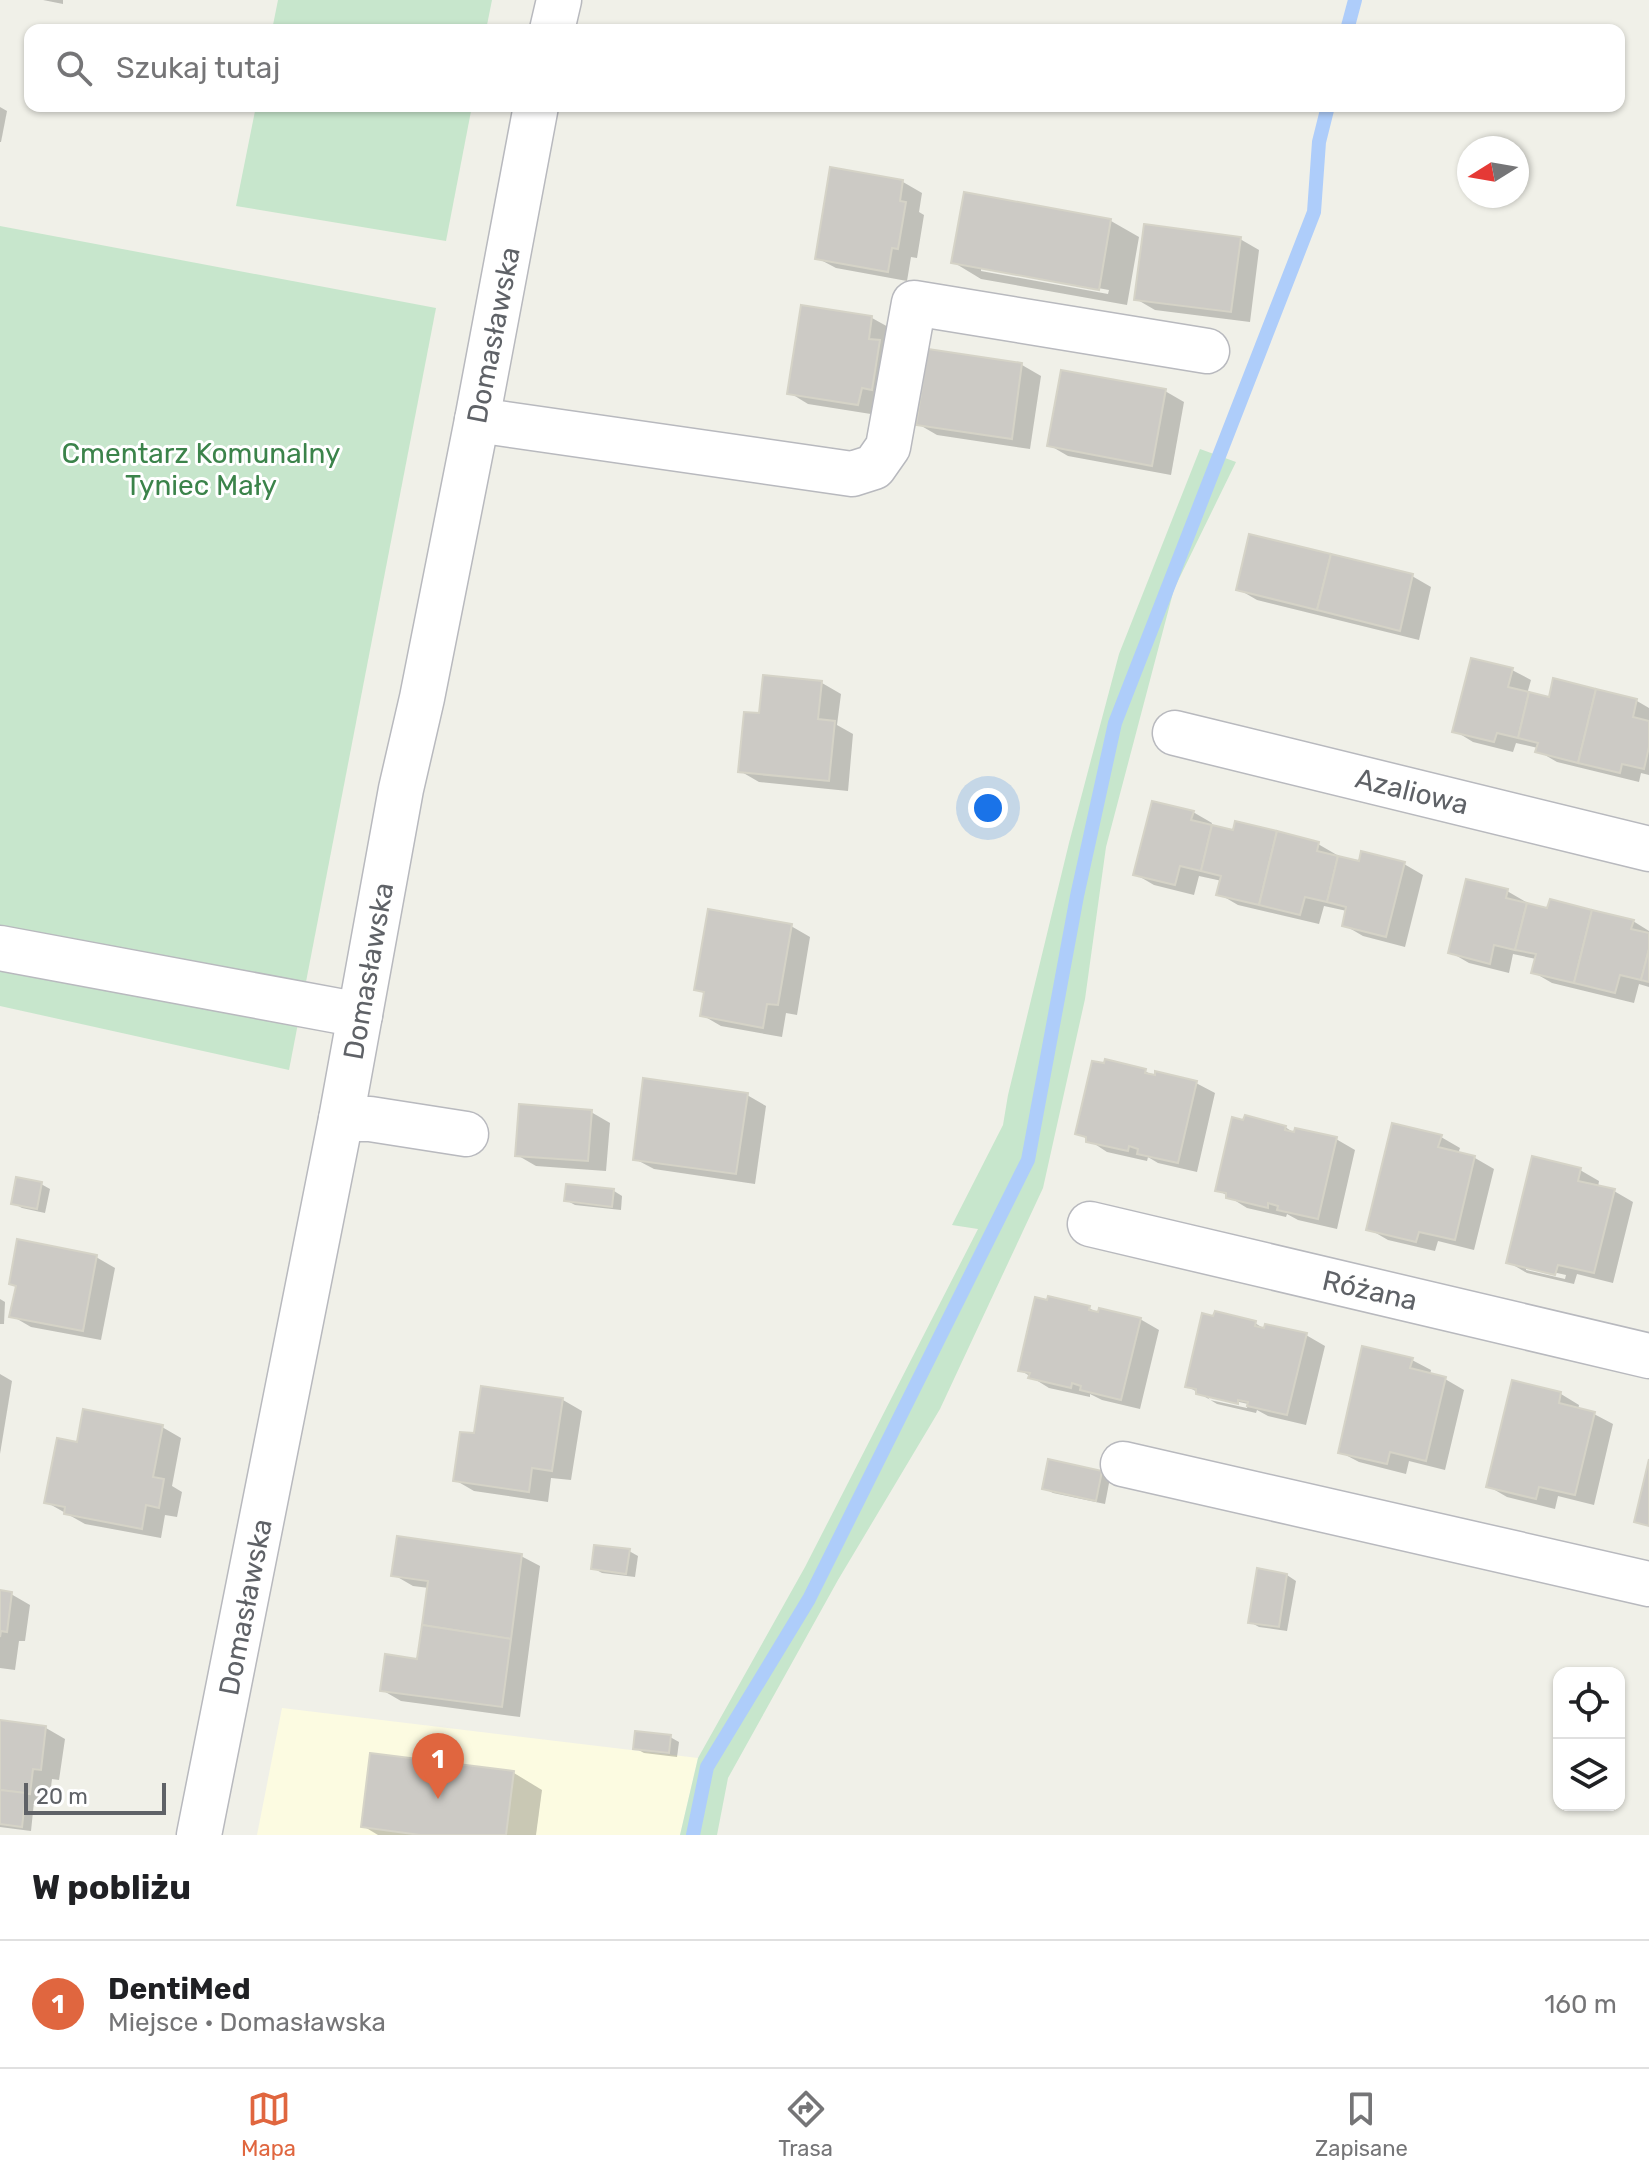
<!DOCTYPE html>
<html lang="pl">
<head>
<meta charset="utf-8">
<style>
  body { margin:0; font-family:Rubik,sans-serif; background:#f2f2f2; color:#202124 }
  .controls { position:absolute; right:24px; bottom:24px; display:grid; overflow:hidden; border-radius:16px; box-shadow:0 2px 6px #0004 }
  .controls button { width:72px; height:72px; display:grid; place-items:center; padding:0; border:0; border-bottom:2px solid #e0e0e0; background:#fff; color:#202124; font:40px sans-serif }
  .compass { position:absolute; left:1457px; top:136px; width:72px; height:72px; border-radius:50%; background:#fff; box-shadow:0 2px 6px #0004; rotate:259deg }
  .scale { position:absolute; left:24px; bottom:20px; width:142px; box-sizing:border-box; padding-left:8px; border:4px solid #5f6267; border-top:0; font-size:22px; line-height:28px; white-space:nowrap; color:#5f6267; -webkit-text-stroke:6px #fff; paint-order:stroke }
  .you { position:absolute; left:988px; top:808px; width:28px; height:28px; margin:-20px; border:6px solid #fff; border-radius:50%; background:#1a73e8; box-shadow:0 0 0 12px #1a73e833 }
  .badge { display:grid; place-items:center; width:52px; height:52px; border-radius:50%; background:#e0663f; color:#fff; font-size:26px; font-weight:700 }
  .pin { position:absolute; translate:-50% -66px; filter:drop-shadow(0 2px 4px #0008) }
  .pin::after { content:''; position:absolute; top:42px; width:28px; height:24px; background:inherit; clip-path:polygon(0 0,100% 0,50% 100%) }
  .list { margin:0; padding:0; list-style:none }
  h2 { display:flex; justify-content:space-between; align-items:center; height:104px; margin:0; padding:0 32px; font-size:34px }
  h2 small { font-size:26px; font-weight:400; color:#757577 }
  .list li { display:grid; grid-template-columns:52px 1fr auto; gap:24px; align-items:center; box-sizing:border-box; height:128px; padding:0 32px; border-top:2px solid #e0e0e0 }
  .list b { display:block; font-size:30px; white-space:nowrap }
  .list p { margin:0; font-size:26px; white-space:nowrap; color:#757577 }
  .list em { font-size:26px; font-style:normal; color:#757577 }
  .icon { flex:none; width:44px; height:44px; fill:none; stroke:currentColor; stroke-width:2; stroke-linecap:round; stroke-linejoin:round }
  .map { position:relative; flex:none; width:1649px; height:1835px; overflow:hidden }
  .search { position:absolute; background:#fff; box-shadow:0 2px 6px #0004; left:24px; right:24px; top:24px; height:88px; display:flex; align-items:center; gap:20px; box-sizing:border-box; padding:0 28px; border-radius:16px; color:#757577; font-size:30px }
  .sheet { height:232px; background:#fff }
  nav { display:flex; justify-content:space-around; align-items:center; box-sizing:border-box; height:112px; border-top:2px solid #e0e0e0; background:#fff; font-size:22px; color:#757577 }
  nav a { display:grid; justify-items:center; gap:4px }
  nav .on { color:#e0663f }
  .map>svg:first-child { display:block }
</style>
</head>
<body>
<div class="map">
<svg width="1649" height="1835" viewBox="0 0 1649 1835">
  <rect width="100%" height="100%" fill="#f0f0e8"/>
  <polygon fill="#fcfbe1" points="282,1708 698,1758 680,1835 257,1835"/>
  <g fill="#c7e6cc">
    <polygon points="278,0 492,0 486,30 272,30"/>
    <polygon points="256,106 472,106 446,241 236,206"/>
    <polygon points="0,226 436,308 289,1070 0,1006"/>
    <polygon points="1200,449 1236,462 1174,589 1106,847 1085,999 1043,1188 940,1409 838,1580 728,1778 717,1835 680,1835 698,1758 805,1567 978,1229 952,1225 1003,1125 1008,1095 1069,843 1119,654"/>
  </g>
  <g fill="#0003" fill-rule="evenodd">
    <polygon points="43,0 63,0 63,4"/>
    <polygon points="0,107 7,111 1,142 0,142"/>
    <polygon points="832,169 903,182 922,193 919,212 924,215 917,258 911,257 907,281 836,268 817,258"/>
    <path d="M 1111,221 L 1139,237 L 1127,305 L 981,279 L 953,262 ZM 981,267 L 1109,290 L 1108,294 L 981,271 Z"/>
    <polygon points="1240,239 1259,250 1250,322 1155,310 1136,299"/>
    <polygon points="872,318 890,328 877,415 808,404 790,393"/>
    <polygon points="1022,365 1041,376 1030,449 937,435 918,424"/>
    <polygon points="1165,391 1184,402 1171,475 1068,456 1049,445"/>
    <polygon points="1412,576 1431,587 1419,640 1257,600 1238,589"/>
    <polygon points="1512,670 1531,680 1527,694 1550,699 1637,701 1649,708 1649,775 1641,773 1639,782 1557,762 1538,751 1538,748 1516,743 1513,752 1473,742 1455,731"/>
    <polygon points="822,683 841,694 837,725 853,734 848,791 759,782 740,771 761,715"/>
    <polygon points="1193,812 1212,823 1211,827 1318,844 1337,855 1336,858 1360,863 1404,864 1423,875 1405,947 1363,936 1344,925 1347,911 1324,906 1319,924 1238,905 1219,894 1222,881 1199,876 1194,895 1154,885 1135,874"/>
    <polygon points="1507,891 1526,902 1525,905 1633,921 1649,931 1649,987 1639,984 1634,1003 1552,983 1533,972 1536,959 1513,954 1509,973 1469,963 1450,952"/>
    <polygon points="791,926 810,937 797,1015 786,1013 782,1037 721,1026 702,1015 706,994 696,989"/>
    <polygon points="1145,1071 1157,1078 1196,1083 1215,1093 1197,1172 1158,1163 1148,1157 1147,1161 1107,1152 1078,1133"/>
    <polygon points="747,1095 766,1106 755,1184 654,1169 635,1159"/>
    <polygon points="591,1112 610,1123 606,1171 536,1166 517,1155"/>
    <polygon points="1285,1127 1296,1134 1336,1139 1355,1150 1337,1229 1298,1220 1287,1214 1286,1217 1247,1208 1218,1190"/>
    <polygon points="1441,1137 1460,1148 1458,1154 1475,1158 1494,1169 1474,1250 1438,1241 1435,1251 1388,1240 1369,1229"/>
    <path d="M 1580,1170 L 1599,1181 L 1598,1187 L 1614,1191 L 1633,1202 L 1613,1283 L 1577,1274 L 1574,1284 L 1527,1273 L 1508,1262 ZM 1526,1266 L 1566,1275 L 1565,1279 L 1526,1270 Z"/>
    <polygon points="41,1184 50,1189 45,1213 22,1208 13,1203"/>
    <polygon points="614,1191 622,1196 621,1210 575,1205 566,1200"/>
    <polygon points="96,1257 115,1268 101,1340 31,1327 12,1316"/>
    <polygon points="0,1299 5,1302 4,1324 0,1324"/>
    <polygon points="1089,1308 1100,1314 1140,1319 1159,1330 1140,1409 1102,1400 1090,1394 1090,1397 1049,1388 1020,1370"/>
    <path d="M 1255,1323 L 1266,1330 L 1306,1335 L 1325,1346 L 1306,1425 L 1268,1416 L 1257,1410 L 1256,1413 L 1217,1404 L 1187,1386 ZM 1205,1394 L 1248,1404 L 1247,1408 L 1210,1400 Z"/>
    <polygon points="1412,1360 1431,1370 1430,1375 1445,1379 1464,1390 1445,1470 1409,1461 1406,1474 1359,1462 1340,1452"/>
    <polygon points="0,1374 12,1381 0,1454"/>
    <polygon points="1513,1383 1561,1394 1579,1405 1578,1410 1594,1414 1613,1424 1594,1505 1558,1496 1555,1509 1507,1497 1488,1486"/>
    <polygon points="483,1388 563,1400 582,1411 571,1480 551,1478 548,1502 474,1491 455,1480 476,1436"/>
    <polygon points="162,1427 181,1438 172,1486 182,1492 177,1517 165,1515 161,1538 85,1524 46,1502 78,1444"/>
    <polygon points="1102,1472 1110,1478 1105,1504 1053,1493 1044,1488"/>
    <polygon points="629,1551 638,1556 635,1577 602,1573 593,1568"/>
    <polygon points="521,1556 540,1566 520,1717 401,1701 382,1690 419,1661 429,1588 413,1586 394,1575"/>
    <polygon points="1287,1575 1296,1581 1287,1631 1259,1627 1250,1622"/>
    <polygon points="0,1593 11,1594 30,1605 25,1641 19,1641 15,1670 0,1668"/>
    <polygon points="0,1722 46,1728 65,1739 59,1780 52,1779 49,1803 34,1802 31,1831 0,1827"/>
    <polygon points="670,1737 679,1742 677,1757 644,1753 635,1748"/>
    <polygon points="514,1773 542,1790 536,1835 378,1835 363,1826"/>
  </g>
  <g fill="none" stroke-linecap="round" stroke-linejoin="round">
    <g stroke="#aecdfa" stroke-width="14">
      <polyline points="1347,30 1355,0"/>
      <polyline points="693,1835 707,1767 809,1599 1028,1160 1077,896 1115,723 1314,212 1319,142 1328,106"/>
    </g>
  </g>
  <g fill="#cccac5" stroke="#d5d3c7" stroke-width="2">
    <polygon points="830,167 903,180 900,201 906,202 898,249 892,248 888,272 815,259"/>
    <polygon points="964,192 1111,219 1099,290 951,263"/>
    <polygon points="1144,224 1241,237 1231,312 1134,300"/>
    <polygon points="801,305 872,316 869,339 880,340 872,390 862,388 858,405 787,394"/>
    <polygon points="928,349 1022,363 1012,439 916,425"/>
    <polygon points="1061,370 1166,389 1152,466 1047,446"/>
    <polygon points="1249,534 1331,554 1317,610 1236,590"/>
    <polygon points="1331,554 1413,574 1400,631 1317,610"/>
    <polygon points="1471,658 1513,668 1508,687 1529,692 1518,738 1497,733 1494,742 1452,732"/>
    <polygon points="763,675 822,681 818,719 835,721 829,781 738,772 744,712 759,713"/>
    <polygon points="1553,678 1596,689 1578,763 1535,752 1538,743 1518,738 1529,692 1549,697"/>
    <polygon points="1596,689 1637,699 1633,717 1649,721 1649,747 1644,769 1622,764 1620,773 1578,763"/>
    <polygon points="1152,801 1194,811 1191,820 1212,825 1201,871 1180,866 1175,885 1133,875"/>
    <polygon points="1235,821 1277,831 1259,905 1216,895 1221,876 1201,871 1212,825 1233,830"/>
    <polygon points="1277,831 1319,842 1317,851 1338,856 1327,902 1305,897 1300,915 1259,905"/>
    <polygon points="1361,851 1405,862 1386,937 1342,926 1346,907 1327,902 1338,856 1359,861"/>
    <polygon points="1466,879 1508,889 1506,898 1527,903 1515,950 1494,945 1490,964 1448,953"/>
    <polygon points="1550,899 1592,910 1574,983 1531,973 1536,954 1515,950 1527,903 1547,908"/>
    <polygon points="708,909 792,924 778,1005 767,1004 763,1028 700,1016 704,992 694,990"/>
    <polygon points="1592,910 1634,920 1631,929 1649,933 1649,949 1641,980 1620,975 1615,993 1574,983"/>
    <polygon points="1649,949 1649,982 1641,980"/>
    <polygon points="1105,1059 1146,1069 1145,1073 1155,1075 1155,1071 1197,1081 1178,1163 1137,1154 1138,1149 1129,1146 1128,1151 1086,1142 1086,1137 1075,1134 1092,1061 1104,1063"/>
    <polygon points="643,1078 748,1093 736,1174 633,1160"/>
    <polygon points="519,1104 592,1110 588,1161 515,1156"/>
    <polygon points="1245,1115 1286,1126 1285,1130 1294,1132 1295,1128 1337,1137 1318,1219 1277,1210 1278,1206 1268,1203 1268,1208 1226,1198 1226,1193 1215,1191 1232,1117 1243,1120"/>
    <polygon points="1392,1123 1442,1135 1438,1147 1475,1156 1455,1240 1419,1232 1416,1242 1366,1230"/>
    <polygon points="1532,1156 1581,1168 1578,1181 1615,1189 1594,1273 1558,1265 1555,1275 1506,1263"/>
    <polygon points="16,1177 42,1182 37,1209 11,1204"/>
    <polygon points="566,1184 614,1189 612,1207 564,1201"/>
    <polygon points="17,1239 97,1255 83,1331 9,1317 16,1286 9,1284"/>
    <polygon points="1048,1296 1090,1306 1089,1310 1098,1312 1099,1308 1141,1318 1121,1400 1080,1390 1081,1386 1072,1383 1071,1388 1028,1378 1030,1373 1018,1371 1035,1297 1047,1300"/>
    <polygon points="1215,1311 1256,1321 1255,1326 1264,1328 1265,1324 1307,1333 1287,1415 1247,1406 1248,1402 1238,1400 1238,1404 1196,1394 1196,1389 1185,1387 1202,1313 1213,1316"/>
    <polygon points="1362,1346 1413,1358 1410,1368 1446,1377 1426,1461 1390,1452 1387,1464 1338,1453"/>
    <polygon points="1512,1380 1561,1392 1559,1403 1595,1412 1575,1495 1539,1487 1536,1499 1486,1487"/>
    <polygon points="481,1386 563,1398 552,1471 532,1468 529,1492 453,1481 460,1432 474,1433"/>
    <polygon points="83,1409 163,1425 153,1477 164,1479 159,1508 146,1505 142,1529 64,1514 65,1507 44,1503 57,1438 77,1442"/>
    <polygon points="1048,1459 1102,1471 1096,1501 1042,1489"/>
    <polygon points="1649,1459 1649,1526 1634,1522"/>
    <polygon points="397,1536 522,1554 511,1639 422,1625 428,1581 391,1576"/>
    <polygon points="594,1545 630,1549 626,1574 591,1569"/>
    <polygon points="1257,1568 1287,1574 1279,1627 1248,1623"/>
    <polygon points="0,1590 12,1592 7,1632 1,1631 0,1637"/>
    <polygon points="422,1625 511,1639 502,1707 380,1691 385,1654 417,1659"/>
    <polygon points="0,1720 46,1726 41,1770 33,1769 30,1794 0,1790"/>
    <polygon points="635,1731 671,1735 669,1753 633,1749"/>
    <polygon points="370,1753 514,1771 506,1835 420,1835 361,1827"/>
    <polygon points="0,1790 26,1793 22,1827 0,1824"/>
  </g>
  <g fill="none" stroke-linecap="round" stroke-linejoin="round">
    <defs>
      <g id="minor">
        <polyline points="552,30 559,0"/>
        <polyline points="477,420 852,474 874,467 888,447 914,303 1207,351"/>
        <polyline points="1175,733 1649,849"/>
        <polyline points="0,948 360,1015"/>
        <polyline points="341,1119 370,1119 466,1134"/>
        <polyline points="1090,1224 1649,1356"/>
        <polyline points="1123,1464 1649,1584"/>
        <polyline points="199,1835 341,1119 401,789 422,698 477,420 536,106"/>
      </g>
    </defs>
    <use href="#minor" stroke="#b8b9be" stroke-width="47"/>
    <use href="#minor" stroke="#fff" stroke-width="44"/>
  </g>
  <g text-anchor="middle" stroke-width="6" stroke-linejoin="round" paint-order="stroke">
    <g font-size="28" fill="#5f6267" stroke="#fff">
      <text transform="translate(493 335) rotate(-79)" y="10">Domasławska</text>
      <text transform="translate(1412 791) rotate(14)" y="10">Azaliowa</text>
      <text transform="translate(368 971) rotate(-80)" y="10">Domasławska</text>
      <text transform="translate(1370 1290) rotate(13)" y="10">Różana</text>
      <text transform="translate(245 1607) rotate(-79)" y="10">Domasławska</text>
    </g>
    <g font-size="28" fill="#3b834a" stroke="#fff">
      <text x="201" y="463">Cmentarz Komunalny<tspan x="201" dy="32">Tyniec Mały</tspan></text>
    </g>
  </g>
</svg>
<div class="controls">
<button><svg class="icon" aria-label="locate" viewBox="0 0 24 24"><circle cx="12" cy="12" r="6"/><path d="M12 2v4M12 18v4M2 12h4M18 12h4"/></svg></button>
<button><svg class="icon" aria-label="layers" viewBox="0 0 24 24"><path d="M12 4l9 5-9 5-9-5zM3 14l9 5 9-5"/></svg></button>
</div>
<svg class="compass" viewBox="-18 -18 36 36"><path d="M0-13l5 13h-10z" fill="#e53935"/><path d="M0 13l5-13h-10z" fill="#757577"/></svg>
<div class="scale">20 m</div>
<div class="you"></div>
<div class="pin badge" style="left:438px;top:1799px">1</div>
<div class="search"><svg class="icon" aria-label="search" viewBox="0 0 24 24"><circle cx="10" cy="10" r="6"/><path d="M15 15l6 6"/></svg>Szukaj tutaj</div>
</div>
<section class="sheet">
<h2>W pobliżu<small></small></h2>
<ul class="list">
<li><span class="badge">1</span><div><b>DentiMed</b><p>Miejsce · Domasławska</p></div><em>160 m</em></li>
</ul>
</section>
<nav>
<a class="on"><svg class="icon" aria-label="map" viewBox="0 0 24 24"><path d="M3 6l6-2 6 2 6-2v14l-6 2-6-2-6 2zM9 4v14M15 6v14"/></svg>Mapa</a>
<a><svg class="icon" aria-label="directions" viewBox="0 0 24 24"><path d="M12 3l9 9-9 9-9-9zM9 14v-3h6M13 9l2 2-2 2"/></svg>Trasa</a>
<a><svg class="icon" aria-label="saved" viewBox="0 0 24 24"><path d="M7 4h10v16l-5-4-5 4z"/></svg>Zapisane</a>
</nav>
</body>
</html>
